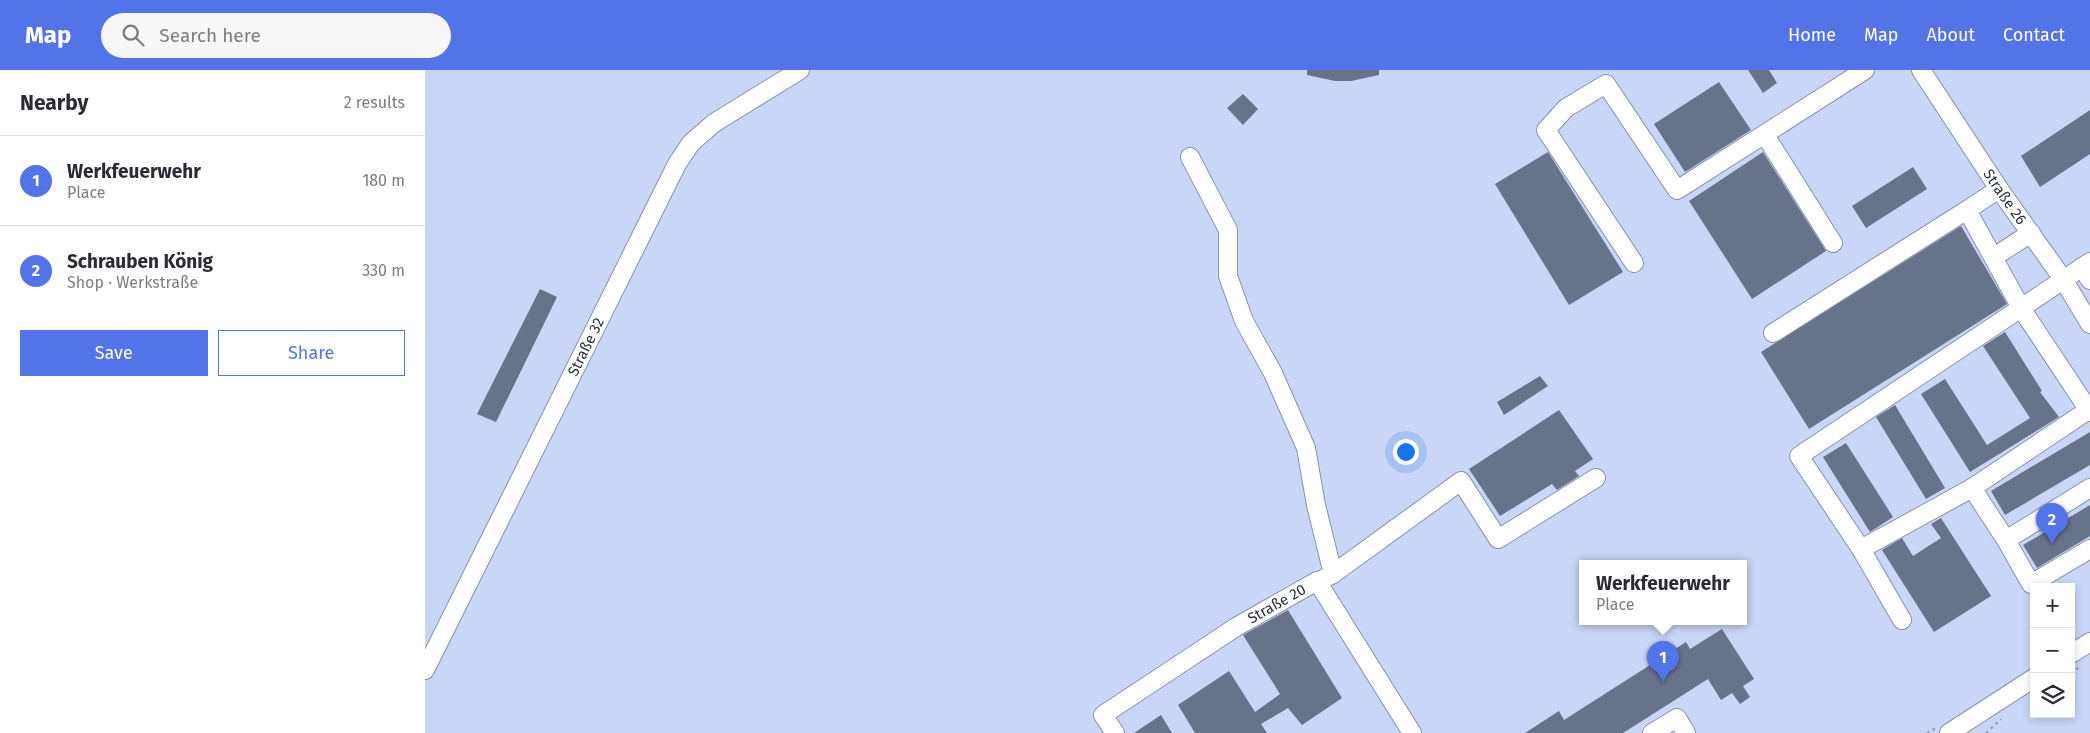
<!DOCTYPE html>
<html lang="en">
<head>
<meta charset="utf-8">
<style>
  body { margin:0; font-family:"Fira Sans",sans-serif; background:#f7f7f7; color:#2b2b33 }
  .controls { position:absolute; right:15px; bottom:15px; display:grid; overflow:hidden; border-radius:0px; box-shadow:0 2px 8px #0003 }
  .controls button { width:45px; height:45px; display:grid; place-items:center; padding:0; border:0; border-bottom:1px solid #e1e1e2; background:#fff; color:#2b2b33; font:25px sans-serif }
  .you { position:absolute; left:980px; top:381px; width:18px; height:18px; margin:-12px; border:4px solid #fff; border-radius:50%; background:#1a73e8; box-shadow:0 0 0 8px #1a73e833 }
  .badge { display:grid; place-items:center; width:32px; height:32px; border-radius:50%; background:#5374e8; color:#fff; font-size:16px; font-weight:700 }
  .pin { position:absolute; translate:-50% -41px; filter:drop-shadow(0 1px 2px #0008) }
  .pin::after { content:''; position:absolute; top:26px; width:18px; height:15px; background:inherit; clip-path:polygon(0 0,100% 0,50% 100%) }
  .popup { position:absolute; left:1154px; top:490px; width:168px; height:65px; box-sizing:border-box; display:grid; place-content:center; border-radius:0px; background:#fff; filter:drop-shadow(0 1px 4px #0005); font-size:16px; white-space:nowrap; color:#7c7c81 }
  .popup b { font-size:19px; color:#2b2b33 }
  .popup::after { content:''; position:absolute; left:50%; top:100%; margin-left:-10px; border:10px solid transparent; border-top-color:#fff }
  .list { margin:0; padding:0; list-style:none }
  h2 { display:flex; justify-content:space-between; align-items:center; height:65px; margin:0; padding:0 20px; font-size:21px }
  h2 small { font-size:16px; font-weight:400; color:#7c7c81 }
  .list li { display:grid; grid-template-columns:32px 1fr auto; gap:15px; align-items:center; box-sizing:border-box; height:90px; padding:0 20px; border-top:1px solid #e1e1e2 }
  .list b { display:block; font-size:19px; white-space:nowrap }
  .list p { margin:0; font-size:16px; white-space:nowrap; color:#7c7c81 }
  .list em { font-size:16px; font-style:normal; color:#7c7c81 }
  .actions { display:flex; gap:10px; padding:15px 20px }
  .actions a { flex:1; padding:11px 0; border:1px solid #5374e8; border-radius:0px; text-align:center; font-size:18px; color:#5374e8 }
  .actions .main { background:#5374e8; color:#fff }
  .icon { flex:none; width:28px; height:28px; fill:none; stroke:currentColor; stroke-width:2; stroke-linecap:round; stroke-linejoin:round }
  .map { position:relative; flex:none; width:1665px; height:663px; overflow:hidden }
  header { display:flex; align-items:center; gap:30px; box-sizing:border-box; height:70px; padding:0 25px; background:#5374e8; color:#fff }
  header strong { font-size:24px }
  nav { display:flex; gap:28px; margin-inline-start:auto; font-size:18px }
  .search { width:350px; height:45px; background:#f7f7f7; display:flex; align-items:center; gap:12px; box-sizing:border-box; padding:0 18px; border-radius:28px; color:#7c7c81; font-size:19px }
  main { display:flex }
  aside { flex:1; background:#fff }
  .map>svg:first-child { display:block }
</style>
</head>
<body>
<header>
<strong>Map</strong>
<div class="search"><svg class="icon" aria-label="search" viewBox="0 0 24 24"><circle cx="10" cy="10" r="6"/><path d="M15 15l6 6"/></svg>Search here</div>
<nav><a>Home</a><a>Map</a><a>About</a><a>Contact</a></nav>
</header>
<main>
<aside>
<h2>Nearby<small>2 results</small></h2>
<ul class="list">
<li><span class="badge">1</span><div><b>Werkfeuerwehr</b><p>Place</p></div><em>180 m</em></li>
<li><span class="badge">2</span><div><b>Schrauben König</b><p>Shop · Werkstraße</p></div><em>330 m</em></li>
</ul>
<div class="actions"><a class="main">Save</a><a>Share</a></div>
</aside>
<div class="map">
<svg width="1665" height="663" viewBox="0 0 1665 663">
  <rect width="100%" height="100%" fill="#d6e1fc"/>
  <path fill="#c9d6f7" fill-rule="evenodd" d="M 0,0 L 1665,0 L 1665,663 L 0,663 ZM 1158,493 L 1318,493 L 1318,551 L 1158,551 ZM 1609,517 L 1646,517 L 1646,644 L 1609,644 Z"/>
  <g fill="#69728b">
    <polygon points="882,0 954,0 954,5 926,11 910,11 882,5"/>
    <polygon points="1323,0 1344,0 1352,13 1338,23"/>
    <polygon points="1294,12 1326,60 1260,102 1229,54"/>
    <polygon points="818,24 833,39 818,55 802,38"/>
    <polygon points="1665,40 1665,84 1615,117 1596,86"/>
    <polygon points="1123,82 1198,202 1144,235 1070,114"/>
    <polygon points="1338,82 1401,181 1327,229 1264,131"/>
    <polygon points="1488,97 1502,119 1441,158 1427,136"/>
    <polygon points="1536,156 1582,234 1384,359 1336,282"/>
    <polygon points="115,219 132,227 71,352 52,344"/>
    <polygon points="1580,262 1617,321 1615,322 1634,347 1545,402 1496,324 1520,309 1562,375 1605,348 1558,276"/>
    <polygon points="1115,306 1123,316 1079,345 1072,332"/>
    <polygon points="1470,335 1520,418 1501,429 1451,347"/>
    <polygon points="1134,340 1168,389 1150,401 1154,406 1132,420 1127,414 1075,446 1044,399"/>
    <polygon points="1665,362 1665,395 1580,445 1566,421"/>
    <polygon points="1421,373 1468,447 1445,462 1398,387"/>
    <polygon points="1665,435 1665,466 1612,498 1598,475"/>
    <polygon points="1516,448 1566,526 1509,562 1457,480 1477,468 1488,486 1516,468 1506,454"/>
    <polygon points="863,540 917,628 877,655 863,638 836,654 842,663 770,663 753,635 804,601 830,642 855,624 818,565"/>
    <polygon points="1297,559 1329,609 1318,616 1325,627 1315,634 1307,623 1296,630 1283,609 1198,663 1100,663 1134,641 1139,650 1261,572 1265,579"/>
    <polygon points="736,645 747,663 709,663"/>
  </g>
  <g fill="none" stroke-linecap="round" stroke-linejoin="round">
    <defs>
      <g id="minor">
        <path id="s1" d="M 1496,0 L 1574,119 L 1638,209 L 1665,254"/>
        <polyline points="1340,65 1408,173"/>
        <polyline points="765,87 803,160 803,206 819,251 848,303 881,378 891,435 908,504"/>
        <polyline points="1574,119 1542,140 1596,238 1665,342"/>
        <polyline points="1569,187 1606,163"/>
        <polyline points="1209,193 1121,60 1141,38 1181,14 1252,120 1440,0"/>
        <polyline points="1657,197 1665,210"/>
        <polyline points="1348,263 1542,140"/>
        <polyline points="1665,339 1547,418 1581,470 1665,418"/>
        <polyline points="1581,470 1606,514 1665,479"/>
        <polyline points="1436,479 1547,418"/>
        <polyline points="898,509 908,504 1036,411 1073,469 1171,408"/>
        <polyline points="1477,550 1436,479 1374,386 1665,192"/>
        <polyline points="1646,584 1665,572"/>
        <path id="s2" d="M 0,600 L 252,94 L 266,73 L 289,53 L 375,0"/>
        <path id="s3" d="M 690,663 L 678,645 L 811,557 L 892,511 L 987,663"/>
        <polyline points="1227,663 1252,648 1261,663"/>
        <polyline points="1524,663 1609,608"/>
      </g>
    </defs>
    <use href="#minor" stroke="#8791aa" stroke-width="20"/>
    <g stroke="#979fb4" stroke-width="2.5" stroke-dasharray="2.5 4" stroke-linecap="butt">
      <polyline points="1646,603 1653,598"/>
      <polyline points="1502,663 1511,658"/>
      <polyline points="1561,663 1576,649"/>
    </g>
    <use href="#minor" stroke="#fff" stroke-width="18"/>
  </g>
  <g text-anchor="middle" stroke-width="5" stroke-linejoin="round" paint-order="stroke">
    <g font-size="15" fill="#2b2f39" stroke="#d6e1fc">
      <text dy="5" stroke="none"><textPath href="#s1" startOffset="152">Straße 26</textPath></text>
      <text dy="5" stroke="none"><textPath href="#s2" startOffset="361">Straße 32</textPath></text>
      <text dy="5" stroke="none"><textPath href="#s3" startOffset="228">Straße 20</textPath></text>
    </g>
  </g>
</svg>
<div class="controls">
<button>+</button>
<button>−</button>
<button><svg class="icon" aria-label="layers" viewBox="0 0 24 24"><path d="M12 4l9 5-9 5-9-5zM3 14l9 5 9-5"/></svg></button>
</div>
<div class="you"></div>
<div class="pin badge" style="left:1238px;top:612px">1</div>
<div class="popup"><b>Werkfeuerwehr</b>Place</div>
<div class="pin badge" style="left:1627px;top:474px">2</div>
</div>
</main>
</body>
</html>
